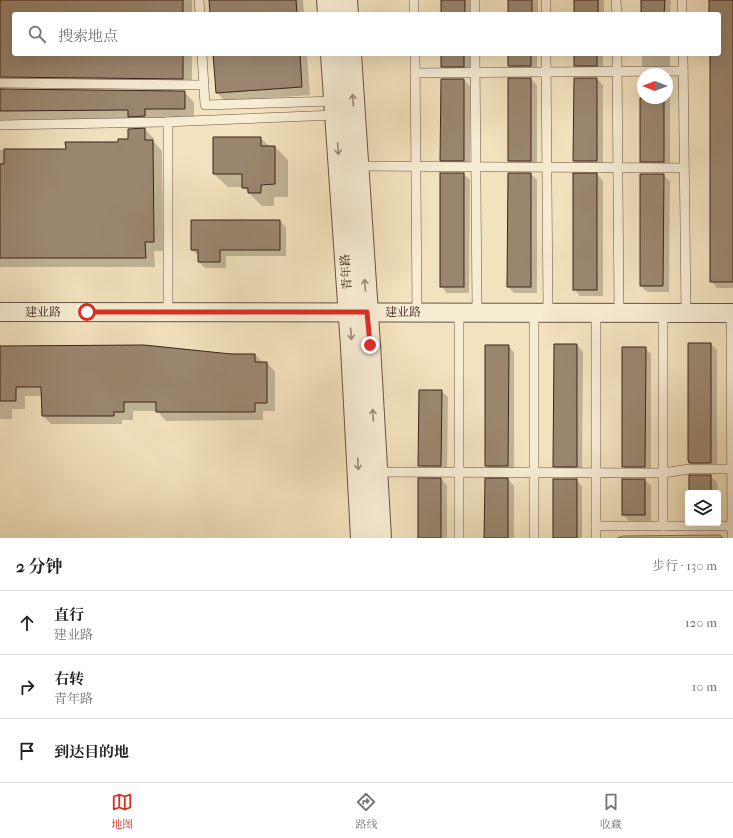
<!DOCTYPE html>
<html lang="zh">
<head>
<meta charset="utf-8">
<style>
  body { margin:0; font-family:"IM FELL French Canon","Noto Serif SC",serif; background:#f6f6f6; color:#222 }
  .controls { position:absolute; right:12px; bottom:12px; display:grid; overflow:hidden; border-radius:4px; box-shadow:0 4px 16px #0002 }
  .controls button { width:36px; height:36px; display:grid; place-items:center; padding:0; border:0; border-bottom:1px solid #e0e0e0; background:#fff; color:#222; font:20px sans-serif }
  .compass { position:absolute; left:637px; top:68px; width:36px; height:36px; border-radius:50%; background:#fff; box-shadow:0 4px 16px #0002; rotate:270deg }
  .stop { position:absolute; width:12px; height:12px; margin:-9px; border:3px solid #d93025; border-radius:50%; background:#fff }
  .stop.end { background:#d93025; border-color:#fff; box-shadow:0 1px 4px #0008 }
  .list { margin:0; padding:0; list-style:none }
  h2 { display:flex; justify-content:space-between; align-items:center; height:52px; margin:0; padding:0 16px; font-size:17px }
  h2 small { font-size:13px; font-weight:400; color:#767676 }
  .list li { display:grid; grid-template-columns:26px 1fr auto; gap:12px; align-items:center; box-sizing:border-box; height:64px; padding:0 16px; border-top:1px solid #e0e0e0 }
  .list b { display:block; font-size:15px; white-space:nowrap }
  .list p { margin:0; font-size:13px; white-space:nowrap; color:#767676 }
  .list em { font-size:13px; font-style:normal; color:#767676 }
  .icon { flex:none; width:22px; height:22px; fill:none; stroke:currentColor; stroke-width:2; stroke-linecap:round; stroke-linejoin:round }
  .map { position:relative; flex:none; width:733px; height:538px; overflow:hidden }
  .search { position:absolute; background:#fff; box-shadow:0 4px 16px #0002; left:12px; right:12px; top:12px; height:44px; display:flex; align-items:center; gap:10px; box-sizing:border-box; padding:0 14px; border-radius:4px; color:#767676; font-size:15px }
  .sheet { height:244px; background:#fff }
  nav { display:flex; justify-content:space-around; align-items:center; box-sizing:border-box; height:56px; border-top:1px solid #e0e0e0; background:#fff; font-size:11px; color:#767676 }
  nav a { display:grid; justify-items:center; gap:2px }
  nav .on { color:#d93025 }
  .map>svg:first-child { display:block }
</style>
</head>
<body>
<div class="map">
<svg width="733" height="538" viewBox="0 0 733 538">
  <rect width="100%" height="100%" fill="#f2e2bd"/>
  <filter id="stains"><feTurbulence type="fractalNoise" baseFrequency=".005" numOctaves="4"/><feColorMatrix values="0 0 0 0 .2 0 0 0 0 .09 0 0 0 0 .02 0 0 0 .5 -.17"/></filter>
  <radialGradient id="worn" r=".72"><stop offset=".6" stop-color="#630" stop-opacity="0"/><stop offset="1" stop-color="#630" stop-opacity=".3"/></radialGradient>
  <polygon fill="#d3c2a1" stroke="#87725e" points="720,535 723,538 617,538 623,536"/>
  <g fill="#0003">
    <polygon points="0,0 192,0 192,14 14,14 14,54 192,54 192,88 10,86 2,90 184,92 194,102 194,118 0,120"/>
    <polygon points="210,0 303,0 304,14 211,14"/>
    <rect x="442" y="0" width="29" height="14"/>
    <rect x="509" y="0" width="29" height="14"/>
    <rect x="575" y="0" width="29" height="14"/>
    <polygon points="642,0 671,0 670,14 642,14"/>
    <polygon points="710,0 733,0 733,288 717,288 711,281 710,54 719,54 719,14 710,14"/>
    <polygon points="214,54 307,54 310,95 225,101 217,93"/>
    <polygon points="442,54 470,54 470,72 448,73 442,66"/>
    <polygon points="509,54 537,54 537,72 515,72 509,66"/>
    <polygon points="575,54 603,54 603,71 581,72 575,65"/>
    <polygon points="642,54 670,54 670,71 648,71 642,65"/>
    <polygon points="642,78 643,78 643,98 667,98 667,81 670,84 670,168 648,168 641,161"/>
    <polygon points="509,79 531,79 537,85 537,167 515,167 508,161"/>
    <polygon points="597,79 603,85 603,167 581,167 574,161"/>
    <polygon points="464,80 470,86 470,166 448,166 441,160"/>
    <polygon points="145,129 154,139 154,142 162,151 163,251 154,251 155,267 0,267 0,150 67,150 119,143 129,140"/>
    <polygon points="261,138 270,147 275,147 288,160 288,197 274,197 274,206 262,206 243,187 228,187 214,174"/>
    <polygon points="464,174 470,180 469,293 447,293 441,286"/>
    <polygon points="531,174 537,180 537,293 514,293 508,287"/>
    <polygon points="597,174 603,181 603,296 580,296 574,289"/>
    <polygon points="641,175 663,175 670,181 669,292 647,292 641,286"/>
    <polygon points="280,221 286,227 286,256 226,256 226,268 205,268 199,262 199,256 192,250"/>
    <polygon points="711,344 717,350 717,469 696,469 690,463"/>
    <polygon points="577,345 583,352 582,473 561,472 554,466"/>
    <polygon points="508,346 514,352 514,472 492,472 486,466"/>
    <polygon points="0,347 255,354 263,363 267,363 275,372 275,411 263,411 263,420 166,421 157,411 133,411 133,420 122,420 122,424 51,424 43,416 43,396 25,396 25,409 12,409 12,419 0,419"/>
    <polygon points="645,348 651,354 651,473 629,473 623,466"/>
    <polygon points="441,391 448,397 447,472 425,472 419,466"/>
    <polygon points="710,476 717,482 718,493 690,493"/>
    <polygon points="441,479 447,485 447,538 419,538"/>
    <polygon points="508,479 514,486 514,538 486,538"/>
    <polygon points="576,480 582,486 582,538 554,538"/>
    <polygon points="645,480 651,486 651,521 629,521 623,515"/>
  </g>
  <g fill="#9a866f" stroke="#3b231a">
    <polygon points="0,0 183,0 183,14 14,14 14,54 183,54 183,79 0,77"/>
    <polygon points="209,0 296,0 297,14 210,14"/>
    <rect x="441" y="0" width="24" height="14"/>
    <rect x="508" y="0" width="24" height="14"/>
    <rect x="574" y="0" width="24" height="14"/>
    <polygon points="641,0 665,0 664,14 641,14"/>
    <polygon points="709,0 733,0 733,282 710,282 710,54 719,54 719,14 709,14"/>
    <polygon points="213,54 300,54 302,87 216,93"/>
    <rect x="441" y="54" width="23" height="13"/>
    <rect x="508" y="54" width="23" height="12"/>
    <rect x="574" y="54" width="23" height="12"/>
    <rect x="508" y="78" width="23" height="83"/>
    <polygon points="574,78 597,78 597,161 573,161"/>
    <polygon points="441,79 464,79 464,161 440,161"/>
    <polygon points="0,89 183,91 185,91 185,109 145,109 145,116 128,117 128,110 0,111"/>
    <rect x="640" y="98" width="24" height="64"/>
    <polygon points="145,128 145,140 153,140 154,242 145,242 146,258 0,258 0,164 4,164 4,149 66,149 65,142 118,142 118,139 128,139 128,129"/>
    <polygon points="213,137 261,137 261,146 275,146 275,184 261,185 261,193 248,193 248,188 242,188 242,174 213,174"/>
    <rect x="440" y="173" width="24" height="114"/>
    <polygon points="508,173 531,173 531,287 507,287"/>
    <rect x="573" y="173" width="24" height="117"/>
    <polygon points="640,174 664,174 663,286 640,286"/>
    <polygon points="191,220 280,220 280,250 220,250 220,262 198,262 198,250 191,250"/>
    <polygon points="688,343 711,343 711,463 689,463 688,460"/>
    <polygon points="554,344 577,344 577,467 553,467"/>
    <polygon points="144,345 231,354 255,354 255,362 267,362 267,403 255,403 255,412 156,412 156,402 124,402 124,412 114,412 114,416 42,416 41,387 16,387 16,401 0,401 0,346"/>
    <polygon points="485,345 509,345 508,466 485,466"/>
    <polygon points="622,347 646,347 645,467 622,467"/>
    <polygon points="419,390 442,390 441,466 418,466"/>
    <rect x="689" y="475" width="22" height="18"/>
    <rect x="418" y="478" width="23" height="60"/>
    <polygon points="485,478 508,478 508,538 484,538"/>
    <rect x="553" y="479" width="24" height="59"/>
    <rect x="622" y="479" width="23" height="36"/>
  </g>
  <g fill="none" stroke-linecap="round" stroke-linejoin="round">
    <defs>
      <g id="service">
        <polyline points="199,0 200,14"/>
        <polyline points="414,0 414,14"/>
        <polyline points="475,0 475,14"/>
        <polyline points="546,0 546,14"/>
        <polyline points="616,0 617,14"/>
        <polyline points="682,0 682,14"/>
        <polyline points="202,54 205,105 335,101"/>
        <polyline points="415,54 417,312"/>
        <polyline points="475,54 477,313"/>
        <polyline points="546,54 548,313"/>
        <polyline points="617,54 619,313"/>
        <polyline points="683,54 686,313"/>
        <polyline points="415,73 683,71"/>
        <polyline points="0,83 204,85"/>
        <polyline points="168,122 168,312"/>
        <polyline points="0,125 164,122 336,115"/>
        <polyline points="357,166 684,168"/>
        <polyline points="459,313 459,538"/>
        <polyline points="534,313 534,538"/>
        <polyline points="596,313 596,538"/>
        <polyline points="663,313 663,526"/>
        <polyline points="731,313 732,538"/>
        <polyline points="377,472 663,473 689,469 733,469"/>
        <polyline points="596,526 731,526"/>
      </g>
      <polyline id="minor" points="0,312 733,313"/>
      <g id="tertiary">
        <polyline points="328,0 329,14"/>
        <polyline points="346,0 347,14"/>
        <polyline points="332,54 352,347 362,538"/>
        <polyline points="350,54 369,345 380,538"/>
      </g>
    </defs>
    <use href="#service" stroke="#695343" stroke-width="10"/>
    <use href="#minor" stroke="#695343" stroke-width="20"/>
    <use href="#tertiary" stroke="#695343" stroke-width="24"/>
    <use href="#service" stroke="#f7ecd4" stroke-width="9"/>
    <use href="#minor" stroke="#f7ecd4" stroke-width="18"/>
    <use href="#tertiary" stroke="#f7ecd4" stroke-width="22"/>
  </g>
  <defs><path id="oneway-shaft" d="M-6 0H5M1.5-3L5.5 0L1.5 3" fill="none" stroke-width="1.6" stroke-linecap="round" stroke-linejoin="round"/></defs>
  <g stroke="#987">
    <use href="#oneway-shaft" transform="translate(353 100) rotate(-94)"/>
    <use href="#oneway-shaft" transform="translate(338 149) rotate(86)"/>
    <use href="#oneway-shaft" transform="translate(365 285) rotate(-94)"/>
    <use href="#oneway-shaft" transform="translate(351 334) rotate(86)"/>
    <use href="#oneway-shaft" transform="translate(373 415) rotate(-93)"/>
    <use href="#oneway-shaft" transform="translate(358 464) rotate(87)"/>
  </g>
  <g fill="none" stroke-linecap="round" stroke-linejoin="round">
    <polyline stroke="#d93025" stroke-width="5" points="87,312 367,312 370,345"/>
  </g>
  <g text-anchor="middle" stroke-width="3" stroke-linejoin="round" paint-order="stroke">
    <g font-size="12" fill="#3b231a" stroke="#f7ecd4">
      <text transform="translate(346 272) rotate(-94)" y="4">青年路</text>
      <text x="43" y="316">建业路</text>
      <text x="403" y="316">建业路</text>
    </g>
  </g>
  <rect width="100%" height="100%" filter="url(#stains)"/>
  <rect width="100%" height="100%" fill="url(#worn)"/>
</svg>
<div class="controls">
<button><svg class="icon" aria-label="layers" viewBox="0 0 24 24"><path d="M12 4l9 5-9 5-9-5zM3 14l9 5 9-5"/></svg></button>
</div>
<svg class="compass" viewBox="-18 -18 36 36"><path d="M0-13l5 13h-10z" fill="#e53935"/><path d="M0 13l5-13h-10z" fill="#767676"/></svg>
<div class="stop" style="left:87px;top:312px"></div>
<div class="stop end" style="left:370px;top:345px"></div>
<div class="search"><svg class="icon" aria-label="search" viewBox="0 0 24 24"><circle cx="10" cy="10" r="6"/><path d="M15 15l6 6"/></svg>搜索地点</div>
</div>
<section class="sheet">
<h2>2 分钟<small>步行 · 130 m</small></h2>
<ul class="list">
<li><svg class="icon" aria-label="ahead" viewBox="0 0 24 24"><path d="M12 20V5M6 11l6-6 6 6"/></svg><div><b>直行</b><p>建业路</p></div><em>120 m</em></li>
<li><svg class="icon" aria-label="right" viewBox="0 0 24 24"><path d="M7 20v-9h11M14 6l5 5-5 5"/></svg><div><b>右转</b><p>青年路</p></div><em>10 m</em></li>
<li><svg class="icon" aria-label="arrive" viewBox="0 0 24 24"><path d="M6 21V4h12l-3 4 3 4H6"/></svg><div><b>到达目的地</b></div></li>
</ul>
</section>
<nav>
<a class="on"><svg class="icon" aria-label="map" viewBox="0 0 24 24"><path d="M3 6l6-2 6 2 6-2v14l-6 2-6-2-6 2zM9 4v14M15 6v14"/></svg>地图</a>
<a><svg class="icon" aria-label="directions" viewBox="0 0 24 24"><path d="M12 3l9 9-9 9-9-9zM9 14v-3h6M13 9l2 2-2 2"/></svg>路线</a>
<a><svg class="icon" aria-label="saved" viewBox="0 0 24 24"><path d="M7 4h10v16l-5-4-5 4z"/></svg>收藏</a>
</nav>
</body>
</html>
